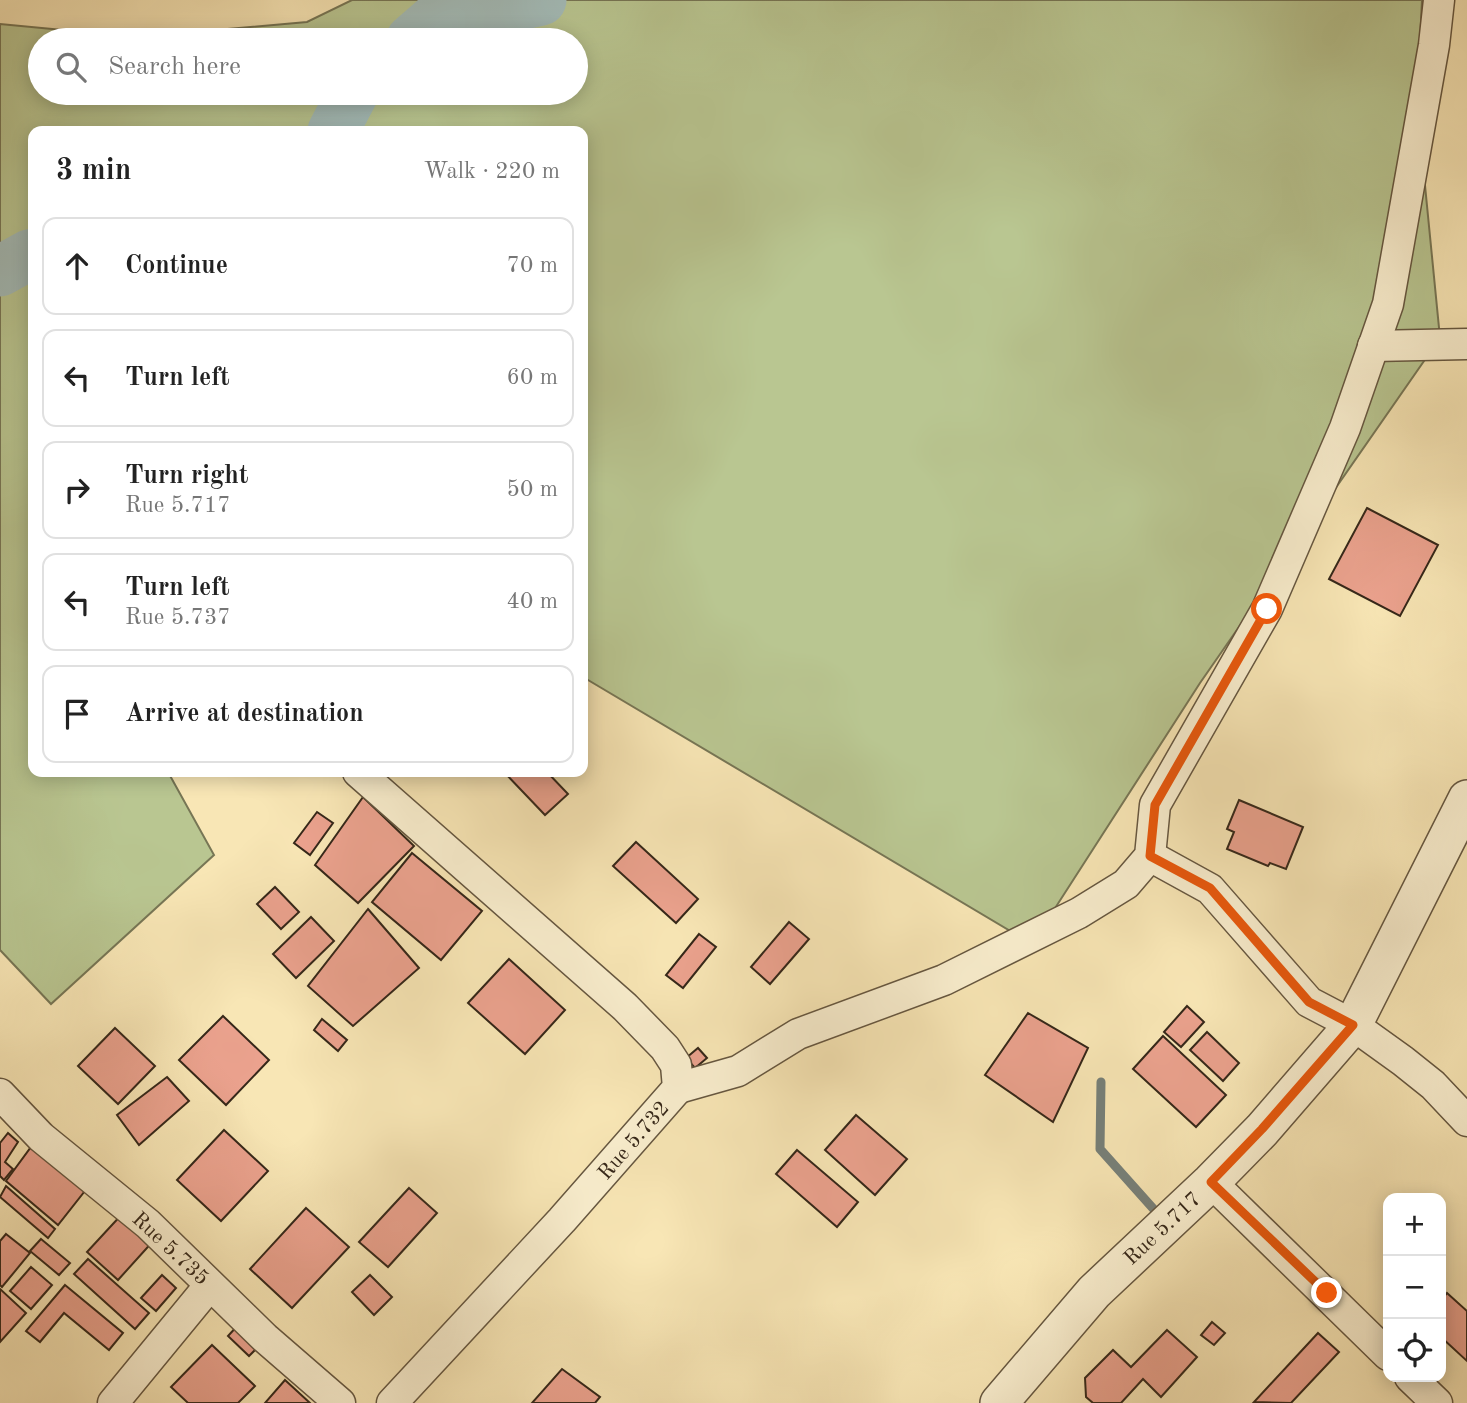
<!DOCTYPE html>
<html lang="en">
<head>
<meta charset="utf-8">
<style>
  body { margin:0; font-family:"Old Standard TT",serif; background:#f6f6f6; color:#222 }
  .controls { position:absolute; right:21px; bottom:21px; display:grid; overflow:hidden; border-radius:14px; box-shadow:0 4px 18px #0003 }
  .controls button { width:63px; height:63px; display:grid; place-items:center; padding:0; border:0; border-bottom:2px solid #e0e0e0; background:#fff; color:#222; font:35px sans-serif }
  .stop { position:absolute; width:21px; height:21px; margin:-16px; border:5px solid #ea580c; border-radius:50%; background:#fff }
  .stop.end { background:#ea580c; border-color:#fff; box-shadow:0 2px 7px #0008 }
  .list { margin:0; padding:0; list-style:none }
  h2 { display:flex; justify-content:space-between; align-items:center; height:91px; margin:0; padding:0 28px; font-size:30px }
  h2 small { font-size:23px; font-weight:400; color:#767676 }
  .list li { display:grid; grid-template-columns:46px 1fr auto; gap:21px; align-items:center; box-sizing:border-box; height:98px; margin:0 14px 14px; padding:0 14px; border:2px solid #e0e0e0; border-radius:14px }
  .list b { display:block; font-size:26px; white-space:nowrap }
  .list p { margin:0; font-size:23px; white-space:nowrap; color:#767676 }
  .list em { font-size:23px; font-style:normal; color:#767676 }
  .icon { flex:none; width:38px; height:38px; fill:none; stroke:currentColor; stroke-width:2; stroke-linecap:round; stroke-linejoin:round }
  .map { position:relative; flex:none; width:1467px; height:1403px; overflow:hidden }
  .search { position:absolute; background:#fff; box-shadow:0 4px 18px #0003; left:28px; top:28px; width:560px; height:77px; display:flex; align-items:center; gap:18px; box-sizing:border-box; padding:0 24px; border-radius:38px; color:#767676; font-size:26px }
  .panel { position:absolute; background:#fff; box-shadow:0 4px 18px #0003; left:28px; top:126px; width:560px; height:651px; border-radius:14px }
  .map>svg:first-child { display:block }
</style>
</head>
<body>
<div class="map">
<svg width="1467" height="1403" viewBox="0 0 1467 1403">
  <rect width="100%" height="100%" fill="#f8e6b5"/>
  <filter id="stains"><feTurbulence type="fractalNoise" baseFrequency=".00286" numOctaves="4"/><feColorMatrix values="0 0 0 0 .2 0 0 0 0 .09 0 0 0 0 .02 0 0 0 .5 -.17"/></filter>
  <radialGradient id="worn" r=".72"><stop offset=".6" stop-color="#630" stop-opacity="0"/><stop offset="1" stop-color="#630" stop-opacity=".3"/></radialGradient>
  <path fill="#b9c691" stroke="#777655" stroke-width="2" fill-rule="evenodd" d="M 352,0 L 1422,0 L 1417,104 L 1440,338 L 1200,683 L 1032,944 L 583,677 L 583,131 L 33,131 L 33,772 L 168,772 L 214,855 L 51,1004 L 0,950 L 0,24 L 136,37 L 307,22 ZM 40,40 L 576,40 L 576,93 L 40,93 Z"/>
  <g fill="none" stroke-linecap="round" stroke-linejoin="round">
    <polyline stroke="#778079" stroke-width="9" points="1101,1082 1100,1149 1158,1214"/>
    <g stroke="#a3bcb9" stroke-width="51">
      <polyline points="411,40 434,20 505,8 541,0"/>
      <polyline points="333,131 353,93"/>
      <polyline points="0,271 29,255 33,254"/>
    </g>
  </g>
  <g fill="#eba28e" stroke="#352719" stroke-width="2">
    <polygon points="1367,508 1438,545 1400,616 1329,579"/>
    <polygon points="504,772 547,772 568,794 545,815"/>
    <polygon points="363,797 414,846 358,903 315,865"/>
    <polygon points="1239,800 1303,827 1286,869 1270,863 1268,866 1227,849 1234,832 1227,829"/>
    <polygon points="317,812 333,823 310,855 294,843"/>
    <polygon points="636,842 698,899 676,923 613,866"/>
    <polygon points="412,853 482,911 441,960 372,902"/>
    <polygon points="275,887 299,912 281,929 257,904"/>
    <polygon points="368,909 419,968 353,1026 308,986"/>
    <polygon points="311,917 334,941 296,978 273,954"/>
    <polygon points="789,922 809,939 770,984 751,967"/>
    <polygon points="699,934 716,947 683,988 666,975"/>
    <polygon points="509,959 565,1010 525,1054 468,1003"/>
    <polygon points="1187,1006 1204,1022 1181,1047 1164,1032"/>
    <polygon points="1028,1013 1088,1048 1053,1122 985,1075"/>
    <polygon points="223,1016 269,1060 226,1105 179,1060"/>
    <polygon points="322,1019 347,1040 338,1051 314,1030"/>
    <polygon points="115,1028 155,1066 118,1104 78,1066"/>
    <polygon points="1207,1032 1239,1063 1223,1081 1190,1050"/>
    <polygon points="1163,1036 1226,1095 1196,1127 1133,1069"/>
    <polygon points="698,1048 707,1058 695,1068 686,1058"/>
    <polygon points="167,1077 189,1101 139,1145 117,1115"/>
    <polygon points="856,1115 907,1159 875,1195 825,1150"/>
    <polygon points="224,1130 268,1171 221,1221 177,1180"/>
    <polygon points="8,1133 18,1142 5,1162 13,1169 4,1180 0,1176 0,1143"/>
    <polygon points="31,1147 88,1187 58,1225 6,1181"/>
    <polygon points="797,1150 858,1202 837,1227 776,1174"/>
    <polygon points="6,1186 55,1229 48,1238 0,1197"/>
    <polygon points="409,1188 437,1213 388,1267 359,1242"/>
    <polygon points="306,1208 349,1247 292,1308 250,1269"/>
    <polygon points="124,1212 155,1239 118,1280 87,1252"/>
    <polygon points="6,1234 30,1253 2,1287 0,1285 0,1241"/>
    <polygon points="41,1239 70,1263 59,1275 30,1251"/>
    <polygon points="88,1259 149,1313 135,1329 74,1274"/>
    <polygon points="31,1267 52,1285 31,1309 10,1291"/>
    <polygon points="162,1275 176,1288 156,1311 141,1298"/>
    <polygon points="370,1275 392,1297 374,1315 352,1292"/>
    <polygon points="65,1285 123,1333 109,1350 64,1313 40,1342 26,1331"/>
    <polygon points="0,1289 26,1313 0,1342"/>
    <polygon points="1447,1293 1467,1311 1467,1361 1441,1337 1441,1301"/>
    <polygon points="1212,1322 1225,1333 1214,1345 1201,1335"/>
    <polygon points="239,1324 261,1344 249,1356 228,1336"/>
    <polygon points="1167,1330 1197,1357 1161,1397 1143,1379 1121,1403 1093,1403 1086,1397 1085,1378 1113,1350 1131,1367"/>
    <polygon points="1318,1333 1339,1352 1291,1403 1254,1402"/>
    <polygon points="212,1345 255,1386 238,1403 188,1403 171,1387"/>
    <polygon points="562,1369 600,1397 595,1403 532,1403"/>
    <polygon points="285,1380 310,1403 265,1403"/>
  </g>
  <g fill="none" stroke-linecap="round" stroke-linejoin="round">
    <defs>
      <g id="minor">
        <polyline points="1373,346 1467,344"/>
        <polyline points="358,772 625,1007 665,1048 676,1065 678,1088 562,1220 392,1403"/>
        <polyline points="1150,856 1210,889 1309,1002 1353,1025 1403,1061 1433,1085 1467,1121"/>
        <polyline points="678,1088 738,1071 798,1034 944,980 1079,913 1126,884 1150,856 1155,805 1267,609 1345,428 1388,304 1434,45 1439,0"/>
        <polyline points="0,1094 41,1137 148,1224 265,1338 340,1403"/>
        <polyline points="1211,1182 1388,1355"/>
        <polyline points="1410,1377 1437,1403"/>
        <polyline points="113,1403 210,1285"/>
      </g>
      <polyline id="tertiary" points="999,1403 1094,1292 1211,1182 1262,1130 1353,1025 1467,799"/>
    </defs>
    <use href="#minor" stroke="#665740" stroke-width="33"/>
    <use href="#tertiary" stroke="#665740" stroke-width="40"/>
    <use href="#minor" stroke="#faefcf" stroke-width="30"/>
    <use href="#tertiary" stroke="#faefcf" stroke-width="37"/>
  </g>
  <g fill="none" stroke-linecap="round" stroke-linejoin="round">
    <polyline stroke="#ea580c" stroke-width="9" points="1267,609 1155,805 1150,856 1210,888 1309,1002 1353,1025 1262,1129 1211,1182 1327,1293"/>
  </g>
  <g text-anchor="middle" stroke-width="7" stroke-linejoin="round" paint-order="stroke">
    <g font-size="21" fill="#352719" stroke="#faefcf">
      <text transform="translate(633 1140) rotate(-49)" y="7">Rue 5.732</text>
      <text transform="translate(1162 1228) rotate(-43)" y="7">Rue 5.717</text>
      <text transform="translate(171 1248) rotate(43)" y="7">Rue 5.735</text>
    </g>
  </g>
  <rect width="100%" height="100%" filter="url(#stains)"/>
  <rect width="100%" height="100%" fill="url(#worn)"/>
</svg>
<div class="controls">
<button>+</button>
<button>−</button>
<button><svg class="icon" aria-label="locate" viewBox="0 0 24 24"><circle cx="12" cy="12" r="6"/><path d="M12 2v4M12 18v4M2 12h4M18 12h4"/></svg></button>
</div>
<div class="stop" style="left:1267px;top:609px"></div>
<div class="stop end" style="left:1327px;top:1293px"></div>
<div class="search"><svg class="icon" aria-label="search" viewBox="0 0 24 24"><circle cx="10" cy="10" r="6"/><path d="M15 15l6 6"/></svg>Search here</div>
<section class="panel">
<h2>3 min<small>Walk · 220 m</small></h2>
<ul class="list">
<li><svg class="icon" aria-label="ahead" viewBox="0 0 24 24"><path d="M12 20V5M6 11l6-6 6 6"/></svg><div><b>Continue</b></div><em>70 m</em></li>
<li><svg class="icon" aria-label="left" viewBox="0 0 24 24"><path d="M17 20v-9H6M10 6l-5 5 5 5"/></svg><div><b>Turn left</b></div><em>60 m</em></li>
<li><svg class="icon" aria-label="right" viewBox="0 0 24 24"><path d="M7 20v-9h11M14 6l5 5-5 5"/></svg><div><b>Turn right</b><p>Rue 5.717</p></div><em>50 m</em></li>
<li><svg class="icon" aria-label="left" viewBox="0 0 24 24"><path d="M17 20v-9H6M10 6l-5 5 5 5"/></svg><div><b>Turn left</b><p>Rue 5.737</p></div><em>40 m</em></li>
<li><svg class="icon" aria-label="arrive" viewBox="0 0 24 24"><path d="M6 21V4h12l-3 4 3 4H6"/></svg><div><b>Arrive at destination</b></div></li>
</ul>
</section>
</div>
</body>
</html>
